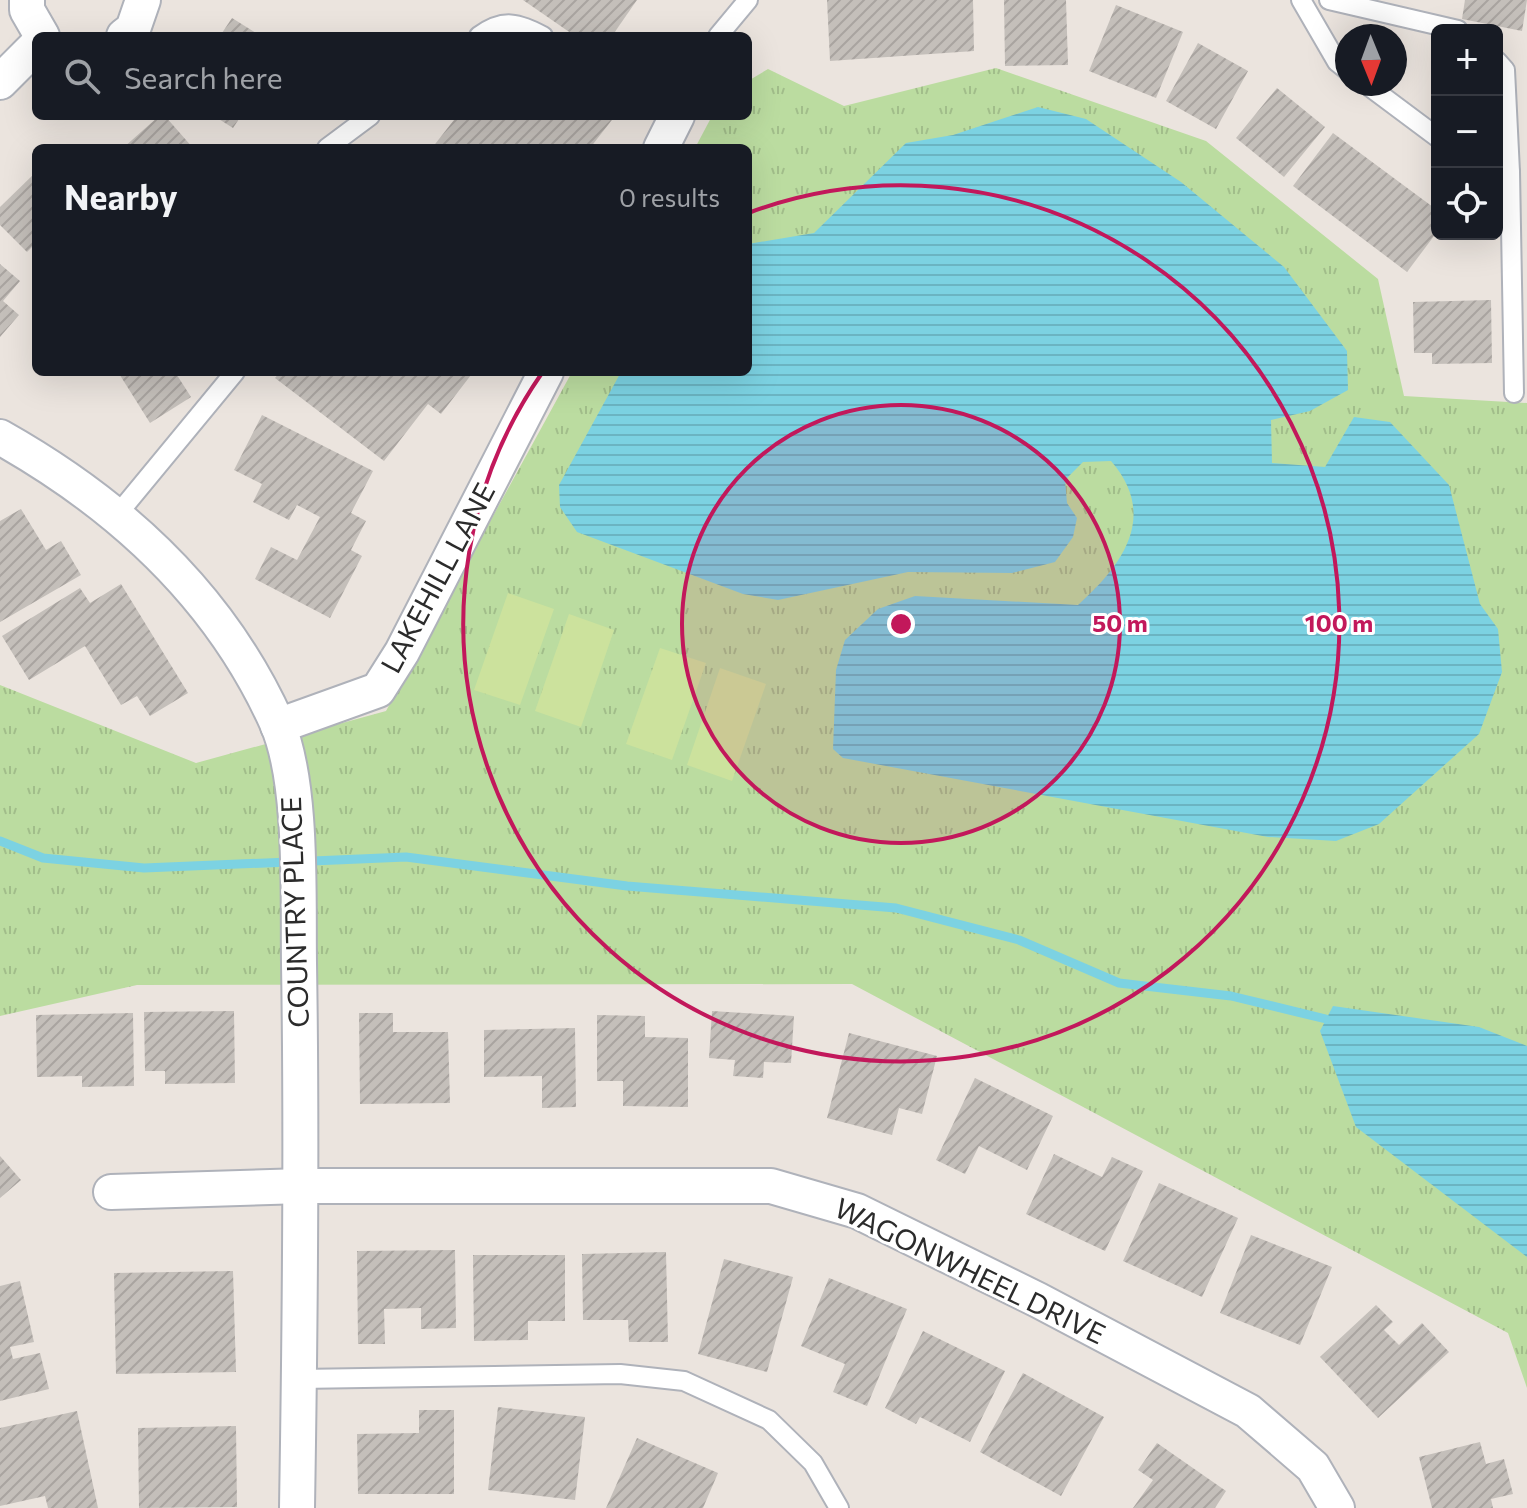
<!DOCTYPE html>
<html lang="en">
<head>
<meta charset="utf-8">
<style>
  body { margin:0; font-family:Commissioner,sans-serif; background:#242831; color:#f1f3f6 }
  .controls { position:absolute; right:24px; top:24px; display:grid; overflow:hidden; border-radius:12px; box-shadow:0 8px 32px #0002 }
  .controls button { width:72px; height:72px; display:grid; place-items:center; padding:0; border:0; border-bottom:2px solid #363941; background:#171b24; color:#f1f3f6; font:40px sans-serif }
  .compass { position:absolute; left:1335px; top:24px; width:72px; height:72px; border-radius:50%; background:#171b24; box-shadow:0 8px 32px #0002; rotate:179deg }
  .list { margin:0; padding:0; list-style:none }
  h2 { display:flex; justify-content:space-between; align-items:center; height:104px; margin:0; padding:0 32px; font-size:34px }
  h2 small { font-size:26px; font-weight:400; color:#9ea1a6 }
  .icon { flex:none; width:44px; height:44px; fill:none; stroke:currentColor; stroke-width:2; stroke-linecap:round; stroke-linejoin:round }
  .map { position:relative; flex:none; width:1527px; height:1508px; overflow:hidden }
  .search { position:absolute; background:#171b24; box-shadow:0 8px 32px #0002; left:32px; top:32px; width:720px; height:88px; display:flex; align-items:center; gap:20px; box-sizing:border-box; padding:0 28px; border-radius:12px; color:#9ea1a6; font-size:30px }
  .panel { position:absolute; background:#171b24; box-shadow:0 8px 32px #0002; left:32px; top:144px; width:720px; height:232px; border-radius:12px }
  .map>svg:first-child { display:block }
</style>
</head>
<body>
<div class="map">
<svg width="1527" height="1508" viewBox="0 0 1527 1508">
  <defs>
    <pattern id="grass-tufts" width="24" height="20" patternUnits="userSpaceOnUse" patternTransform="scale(2)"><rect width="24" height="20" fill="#bbdca0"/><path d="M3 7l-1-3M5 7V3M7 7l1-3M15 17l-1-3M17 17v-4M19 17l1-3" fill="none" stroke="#a1bd8a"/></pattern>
    <pattern id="water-rules" width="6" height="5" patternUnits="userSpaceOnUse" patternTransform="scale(2)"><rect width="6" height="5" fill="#7cd2e2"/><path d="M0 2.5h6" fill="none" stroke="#6bb4c2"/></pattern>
    <pattern id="building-hatch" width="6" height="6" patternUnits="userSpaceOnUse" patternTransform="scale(2)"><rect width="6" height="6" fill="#c4bfba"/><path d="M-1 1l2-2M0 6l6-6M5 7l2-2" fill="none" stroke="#a9a4a0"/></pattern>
  </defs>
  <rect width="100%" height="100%" fill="#ebe4de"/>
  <polygon fill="url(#grass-tufts)" points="996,68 1206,141 1378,279 1404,396 1527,403 1527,1388 1508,1333 852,984 137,985 0,1016 0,685 196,763 386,711 572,372 748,372 748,148 695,148 712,116 748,116 748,81 768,69 844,106"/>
  <g fill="#cce29d">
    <polygon points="508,593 554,609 520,705 474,690"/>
    <polygon points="569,614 614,630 581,727 535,711"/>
    <polygon points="660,648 706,663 672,760 626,744"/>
    <polygon points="720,668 766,684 732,781 687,765"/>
  </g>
  <g fill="url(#water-rules)">
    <path d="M 1038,107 L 1086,119 L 1181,182 L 1284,267 L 1347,351 L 1348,390 L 1310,411 L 1271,420 L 1272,463 L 1325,467 L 1354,417 L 1390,422 L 1449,485 L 1480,604 L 1498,629 L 1502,672 L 1479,734 L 1379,824 L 1336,841 L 1268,837 L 843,758 L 833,749 L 836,670 L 845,640 L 878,609 L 915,596 L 1078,605 C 1124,564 1158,515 1111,461 L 1083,462 L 1065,480 L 1067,503 L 1077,518 L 1073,537 L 1055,562 L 1012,573 L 908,572 L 778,600 L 743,594 L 577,532 L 560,507 L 559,485 L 621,372 L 748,372 L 748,244 L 814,233 L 906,143 L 953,135 Z"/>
    <polygon points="1333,1006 1479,1027 1527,1046 1527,1257 1356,1127 1320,1031"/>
  </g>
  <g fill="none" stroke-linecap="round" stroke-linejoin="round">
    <polyline stroke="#7cd2e2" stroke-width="9" points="0,841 43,858 144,868 406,857 627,886 896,908 1019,940 1119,983 1231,996 1326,1019"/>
  </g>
  <g fill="url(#building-hatch)">
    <polygon points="523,0 637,0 612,36 575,36"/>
    <polygon points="827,0 973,0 974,51 830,61"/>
    <polygon points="1004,0 1066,0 1068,65 1005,66"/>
    <polygon points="1465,0 1527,0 1522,31 1462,19"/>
    <polygon points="1116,5 1183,32 1156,98 1089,71"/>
    <polygon points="232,18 261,36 220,36"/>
    <polygon points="1198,43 1248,71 1216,129 1166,101"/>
    <polygon points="1277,88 1325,127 1284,177 1236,138"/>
    <polygon points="159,116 165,116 193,148 123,148"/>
    <polygon points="214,116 241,116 233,128"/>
    <polygon points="457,116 615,116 590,148 432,148"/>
    <polygon points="1333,133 1437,210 1437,232 1407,272 1293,186"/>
    <polygon points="36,172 36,243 27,252 0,225 0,207"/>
    <polygon points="0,264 20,281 3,301 19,315 0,337"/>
    <polygon points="1491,300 1492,363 1432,364 1432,353 1414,353 1413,302"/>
    <polygon points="118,372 175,372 191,397 150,423"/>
    <polygon points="280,372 466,372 471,375 441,414 428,404 384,461 275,378"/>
    <polygon points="262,415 373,471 351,513 366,521 351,550 362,556 330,618 255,579 271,547 297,560 320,517 297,505 289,520 253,502 262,484 234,470"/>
    <polygon points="21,509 46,550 61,541 81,575 0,622 0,521"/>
    <polygon points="121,584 188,693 150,716 137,696 121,705 85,646 29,680 2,636 80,588 90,603"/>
    <polygon points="234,1011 235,1083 165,1084 165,1071 145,1071 144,1012"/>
    <polygon points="712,1011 794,1016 791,1063 764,1062 763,1078 733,1076 735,1060 709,1058"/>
    <polygon points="133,1013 134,1086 82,1087 82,1076 37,1077 36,1015"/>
    <polygon points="359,1013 393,1013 393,1032 448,1032 450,1103 360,1104"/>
    <polygon points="597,1015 645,1016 645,1037 688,1038 688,1107 623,1106 623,1081 597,1081"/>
    <polygon points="575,1028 576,1107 542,1108 542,1076 484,1077 484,1030"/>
    <polygon points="849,1033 937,1056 922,1114 899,1108 892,1135 827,1118"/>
    <polygon points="975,1078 1053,1116 1027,1170 979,1146 965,1174 936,1160"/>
    <polygon points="1054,1154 1102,1177 1112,1157 1143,1171 1105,1251 1026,1214"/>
    <polygon points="0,1156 21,1180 0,1198"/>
    <polygon points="1159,1183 1238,1218 1202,1297 1123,1261"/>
    <polygon points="1251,1235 1332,1267 1300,1345 1220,1313"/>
    <polygon points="455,1250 456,1328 421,1329 421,1308 384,1309 385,1344 358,1344 357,1251"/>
    <polygon points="666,1252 668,1342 629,1342 628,1320 583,1320 582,1254"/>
    <polygon points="473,1255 565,1255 565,1321 528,1321 528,1340 474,1341"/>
    <polygon points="724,1259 793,1277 767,1372 698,1354"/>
    <polygon points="233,1271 236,1372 116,1374 114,1273"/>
    <polygon points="829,1278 907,1309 867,1406 833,1392 845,1364 801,1346"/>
    <polygon points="20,1281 34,1342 10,1347 13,1359 40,1353 49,1389 0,1401 0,1286"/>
    <polygon points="1376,1305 1393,1322 1384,1330 1399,1345 1422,1323 1449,1352 1378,1418 1320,1357"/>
    <polygon points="923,1331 1005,1371 970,1442 920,1417 916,1424 885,1408"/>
    <polygon points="1023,1373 1104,1417 1061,1496 980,1452"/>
    <polygon points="498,1407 585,1417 575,1500 488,1490"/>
    <polygon points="419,1410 454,1410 454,1494 358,1494 357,1434 419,1433"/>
    <polygon points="77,1411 98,1508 48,1508 45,1496 0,1506 0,1428"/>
    <polygon points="236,1426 237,1507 139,1508 138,1428"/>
    <polygon points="637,1438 718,1473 703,1508 606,1508"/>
    <polygon points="1480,1442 1486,1464 1504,1459 1513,1494 1491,1499 1493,1508 1432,1508 1419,1457"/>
    <polygon points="1157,1443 1226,1491 1215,1508 1133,1508 1153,1480 1138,1470"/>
  </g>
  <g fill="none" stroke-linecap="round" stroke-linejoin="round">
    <defs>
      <g id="lane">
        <polyline points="1301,0 1337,62 1347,70"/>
        <polyline points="1329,0 1458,30"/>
        <path d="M 479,36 C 504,18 517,23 543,36"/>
        <polyline points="718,36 748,0"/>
        <polyline points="1497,61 1505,70 1510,172 1497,167"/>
        <polyline points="1366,84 1437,137"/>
        <polyline points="327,148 370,116"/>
        <polyline points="1510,172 1514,393"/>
        <polyline points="117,515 235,372"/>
        <polyline points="299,1379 620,1374 684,1381 769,1420 813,1463 839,1508"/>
      </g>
      <g id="street">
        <polyline points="27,0 27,10 42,36"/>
        <polyline points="124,36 133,29 143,0"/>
        <polyline points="0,82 36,46"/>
        <polyline points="661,148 677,116"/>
        <path d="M 0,437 C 119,504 220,596 277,723 C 303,783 298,896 299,963 C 302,1145 300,1326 297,1508"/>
        <polyline points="278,726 378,690 402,652 546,372"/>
        <polyline points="111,1192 303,1186 771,1186 857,1211 1038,1300 1248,1411 1313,1467 1337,1508"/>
      </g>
    </defs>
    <use href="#lane" stroke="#afb2ba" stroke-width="22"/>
    <use href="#street" stroke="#afb2ba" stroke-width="38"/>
    <use href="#lane" stroke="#fff" stroke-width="18"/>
    <use href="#street" stroke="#fff" stroke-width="34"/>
  </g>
  <circle cx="901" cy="624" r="219" fill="#c2185b" fill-opacity=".12"/>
  <g fill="none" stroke="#c2185b" stroke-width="4">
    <circle cx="901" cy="624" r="219"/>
    <path d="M751 212A438 438 0 1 1 542 373"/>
  </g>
  <g text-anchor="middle" stroke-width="6" stroke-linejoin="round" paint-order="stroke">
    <g font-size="28" fill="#2b2b2b" stroke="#fff">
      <text transform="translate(438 578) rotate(-62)" y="10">LAKEHILL LANE</text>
      <text transform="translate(295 912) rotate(-92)" y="10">COUNTRY PLACE</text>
      <text transform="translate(970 1271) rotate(26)" y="10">WAGONWHEEL DRIVE</text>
    </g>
  </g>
  <circle cx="901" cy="624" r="12" fill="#c2185b" stroke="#fff" stroke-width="4"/>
  <g font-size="24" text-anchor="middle" font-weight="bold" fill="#c2185b" stroke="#fff" stroke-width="6" stroke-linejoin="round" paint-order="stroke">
    <text x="1120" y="632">50 m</text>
    <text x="1339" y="632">100 m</text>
  </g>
</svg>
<div class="controls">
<button>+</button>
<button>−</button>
<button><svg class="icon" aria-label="locate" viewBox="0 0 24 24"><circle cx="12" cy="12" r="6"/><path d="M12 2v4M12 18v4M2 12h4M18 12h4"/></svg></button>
</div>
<svg class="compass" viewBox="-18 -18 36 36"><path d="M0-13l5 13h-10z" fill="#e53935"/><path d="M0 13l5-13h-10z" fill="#9ea1a6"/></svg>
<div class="search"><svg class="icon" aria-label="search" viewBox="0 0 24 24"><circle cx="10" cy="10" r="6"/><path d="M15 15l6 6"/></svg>Search here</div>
<section class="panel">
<h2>Nearby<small>0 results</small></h2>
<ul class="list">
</ul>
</section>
</div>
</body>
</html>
